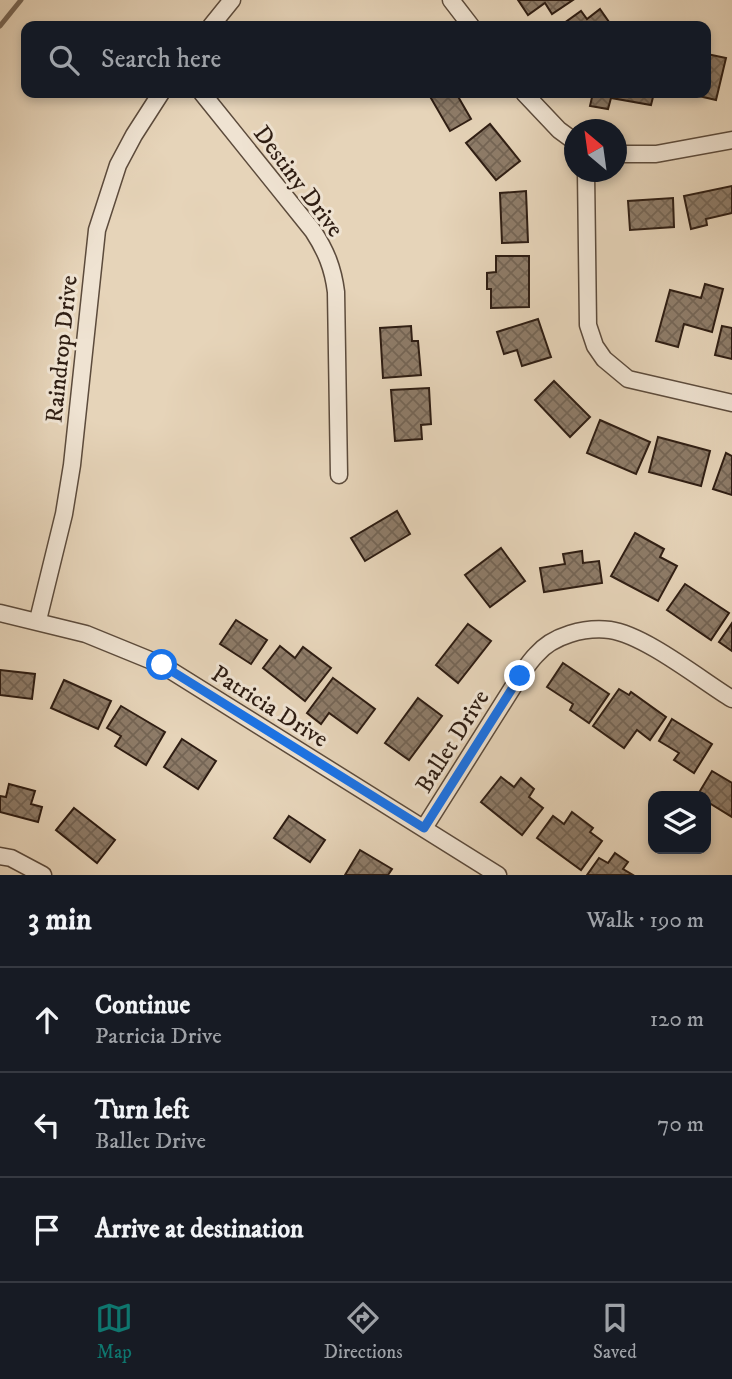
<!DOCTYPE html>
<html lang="en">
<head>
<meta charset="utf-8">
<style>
  body { margin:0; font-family:"IM FELL DW Pica",serif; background:#242831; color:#f1f3f6 }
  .controls { position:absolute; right:21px; bottom:21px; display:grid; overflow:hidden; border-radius:14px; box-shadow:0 4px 10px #0003 }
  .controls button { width:63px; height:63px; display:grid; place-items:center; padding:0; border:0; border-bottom:2px solid #363941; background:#171b24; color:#f1f3f6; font:35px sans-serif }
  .compass { position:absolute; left:564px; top:119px; width:63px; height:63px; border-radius:50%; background:#171b24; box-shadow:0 4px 10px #0003; rotate:331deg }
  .stop { position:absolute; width:21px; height:21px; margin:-16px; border:5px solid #1a73e8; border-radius:50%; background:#fff }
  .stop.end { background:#1a73e8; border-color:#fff; box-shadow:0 2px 7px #0008 }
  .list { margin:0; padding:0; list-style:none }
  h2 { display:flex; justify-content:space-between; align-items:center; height:91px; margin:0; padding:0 28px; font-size:30px }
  h2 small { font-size:23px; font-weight:400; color:#9ea1a6 }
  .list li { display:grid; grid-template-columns:46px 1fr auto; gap:21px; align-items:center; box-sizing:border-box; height:105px; padding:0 28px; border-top:2px solid #363941 }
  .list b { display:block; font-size:26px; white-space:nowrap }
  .list p { margin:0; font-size:23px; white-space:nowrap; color:#9ea1a6 }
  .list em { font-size:23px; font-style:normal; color:#9ea1a6 }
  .icon { flex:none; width:38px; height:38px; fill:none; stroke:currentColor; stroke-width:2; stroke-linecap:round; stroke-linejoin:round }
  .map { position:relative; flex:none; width:732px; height:875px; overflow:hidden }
  .search { position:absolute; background:#171b24; box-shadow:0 4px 10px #0003; left:21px; right:21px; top:21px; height:77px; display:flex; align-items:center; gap:18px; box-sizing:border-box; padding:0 24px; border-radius:14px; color:#9ea1a6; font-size:26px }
  .sheet { height:406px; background:#171b24 }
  nav { display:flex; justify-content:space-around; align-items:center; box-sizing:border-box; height:98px; border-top:2px solid #363941; background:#171b24; font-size:19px; color:#9ea1a6 }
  nav a { display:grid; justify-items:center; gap:4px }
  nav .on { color:#0f766e }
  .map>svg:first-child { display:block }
</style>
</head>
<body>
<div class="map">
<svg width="732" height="875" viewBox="0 0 732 875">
  <defs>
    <pattern id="building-cross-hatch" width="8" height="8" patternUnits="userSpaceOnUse" patternTransform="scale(1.75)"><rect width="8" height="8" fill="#8e7c69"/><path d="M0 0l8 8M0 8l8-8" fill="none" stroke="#746555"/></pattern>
  </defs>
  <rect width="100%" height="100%" fill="#e6d4b9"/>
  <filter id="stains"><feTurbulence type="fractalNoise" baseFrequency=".00286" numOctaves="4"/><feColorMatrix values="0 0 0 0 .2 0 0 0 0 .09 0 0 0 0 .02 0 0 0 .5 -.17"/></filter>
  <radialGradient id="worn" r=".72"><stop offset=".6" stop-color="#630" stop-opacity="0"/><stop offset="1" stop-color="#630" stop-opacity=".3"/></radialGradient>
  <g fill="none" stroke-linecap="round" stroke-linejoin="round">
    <polyline stroke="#765" stroke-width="5" points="0,26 21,0"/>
  </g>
  <g fill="url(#building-cross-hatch)" stroke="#2e1d13" stroke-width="2">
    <polygon points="518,0 573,0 552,14 545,3 528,15"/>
    <polygon points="600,9 609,22 603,26 560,26 581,11 587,19"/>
    <polygon points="707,54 726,58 716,100 686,93 706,93"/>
    <polygon points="428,93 456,93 471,119 450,131"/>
    <polygon points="593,93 654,93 651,105 611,98 608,109 590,106"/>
    <polygon points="490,124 520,161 496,180 466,143"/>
    <polygon points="732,186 732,213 706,219 707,225 691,229 684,196"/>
    <polygon points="526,191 528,242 502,243 500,193"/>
    <polygon points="673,198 674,227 630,230 628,201"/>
    <polygon points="496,256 529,256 529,307 491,308 491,289 487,289 487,273 496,272"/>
    <polygon points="705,284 723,289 712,332 684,324 678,347 656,341 670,290 701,298"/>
    <polygon points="538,319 551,357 522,366 517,350 504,354 497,332"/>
    <polygon points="411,326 412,341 418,341 421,375 383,378 380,328"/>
    <polygon points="722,326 732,328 732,359 715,355"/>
    <polygon points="554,381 590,417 570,437 535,400"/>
    <polygon points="429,388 431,424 421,425 422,439 395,441 391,390"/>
    <polygon points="600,420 650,442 636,474 587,453"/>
    <polygon points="658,437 710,451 701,486 649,472"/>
    <polygon points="726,453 732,456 732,495 713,489"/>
    <polygon points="397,511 410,534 365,561 351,538"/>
    <polygon points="635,533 664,549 660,557 677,566 658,601 611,576"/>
    <polygon points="501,548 525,581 490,607 465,575"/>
    <polygon points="582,551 583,563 599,561 602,583 544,592 540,568 565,564 563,554"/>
    <polygon points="685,584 729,613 711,640 667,610"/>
    <polygon points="236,620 267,640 251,664 220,644"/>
    <polygon points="732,623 732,651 719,642"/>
    <polygon points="468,624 491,641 458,683 436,665"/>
    <polygon points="280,646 295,658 303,647 331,668 305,701 263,668"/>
    <polygon points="563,663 609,694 589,723 570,710 573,704 547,687"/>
    <polygon points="0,670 35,674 32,699 0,695"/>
    <polygon points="333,678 375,709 357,733 329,713 321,724 307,713"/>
    <polygon points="64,680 111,701 98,729 51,708"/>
    <polygon points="619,689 629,695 631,692 666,717 650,740 637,730 624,748 593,726"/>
    <polygon points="418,698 442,716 409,760 385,743"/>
    <polygon points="121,706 165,732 146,765 115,746 121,736 107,728"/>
    <polygon points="672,719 712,744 694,773 674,760 679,753 659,741"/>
    <polygon points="182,739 216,761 198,789 164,767"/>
    <polygon points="712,771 732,783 732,817 706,801 706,796 697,796"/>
    <polygon points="501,777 514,787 521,778 534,789 529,797 543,808 522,835 481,802"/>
    <polygon points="9,784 35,791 31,804 42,807 38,822 0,812 0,796 6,797"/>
    <polygon points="74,808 115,840 97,863 56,830"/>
    <polygon points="572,812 593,828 590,832 602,841 581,870 537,838 553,816 564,824"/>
    <polygon points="289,816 325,840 310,862 274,838"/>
    <polygon points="360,850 392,869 388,875 345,875"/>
    <polygon points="615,853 628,862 623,869 633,875 587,875 599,858 608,863"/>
  </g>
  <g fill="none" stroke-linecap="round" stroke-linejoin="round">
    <defs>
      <g id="minor">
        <polyline points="451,0 471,26"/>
        <polyline points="211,26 232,0"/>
        <path d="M 202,93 L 313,231 C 326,251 333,268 336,292 L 339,475"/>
        <polyline points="524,93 559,130 574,141"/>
        <polyline points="616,154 656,154 732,140"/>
        <polyline points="586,172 588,325 595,346 604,359 628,379 732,403"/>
        <polyline points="0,613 86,634 162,665 498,875"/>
        <polyline points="38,620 64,514 72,465 97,230 118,165 134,135 161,93"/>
        <path d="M 424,828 L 520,676 C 525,669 530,661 536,655 C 553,635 585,627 610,630 C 645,635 701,680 732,699"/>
        <polyline points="0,856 11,858 43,875"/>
      </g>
    </defs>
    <use href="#minor" stroke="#5c4b3c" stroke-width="19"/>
    <use href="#minor" stroke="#efe3d2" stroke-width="16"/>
  </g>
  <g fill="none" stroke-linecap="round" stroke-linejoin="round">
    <polyline stroke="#1a73e8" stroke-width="9" points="162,665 424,828 520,676"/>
  </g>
  <g text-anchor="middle" stroke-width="6" stroke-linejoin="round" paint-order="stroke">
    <g font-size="24" fill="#2e1d13" stroke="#efe3d2">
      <text transform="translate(299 181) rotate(53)" y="8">Destiny Drive</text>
      <text transform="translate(61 349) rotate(-84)" y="8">Raindrop Drive</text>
      <text transform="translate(270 706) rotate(32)" y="8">Patricia Drive</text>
      <text transform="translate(452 741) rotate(-58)" y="8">Ballet Drive</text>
    </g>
  </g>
  <rect width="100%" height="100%" filter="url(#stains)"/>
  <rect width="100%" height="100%" fill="url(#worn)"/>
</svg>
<div class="controls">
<button><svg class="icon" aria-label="layers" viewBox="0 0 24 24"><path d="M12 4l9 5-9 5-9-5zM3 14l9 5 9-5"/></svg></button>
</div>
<svg class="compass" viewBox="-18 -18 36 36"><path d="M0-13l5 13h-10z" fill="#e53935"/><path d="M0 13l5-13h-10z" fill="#9ea1a6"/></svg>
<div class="stop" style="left:162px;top:665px"></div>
<div class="stop end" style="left:520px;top:676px"></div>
<div class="search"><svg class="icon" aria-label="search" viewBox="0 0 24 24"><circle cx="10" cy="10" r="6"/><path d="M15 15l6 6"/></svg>Search here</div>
</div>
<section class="sheet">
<h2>3 min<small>Walk · 190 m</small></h2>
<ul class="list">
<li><svg class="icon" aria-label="ahead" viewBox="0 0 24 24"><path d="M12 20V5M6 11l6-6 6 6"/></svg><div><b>Continue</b><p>Patricia Drive</p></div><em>120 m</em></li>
<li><svg class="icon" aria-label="left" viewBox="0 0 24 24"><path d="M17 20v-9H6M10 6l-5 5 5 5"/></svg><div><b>Turn left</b><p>Ballet Drive</p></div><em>70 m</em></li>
<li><svg class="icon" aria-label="arrive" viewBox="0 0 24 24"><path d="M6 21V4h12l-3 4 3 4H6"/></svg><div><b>Arrive at destination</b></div></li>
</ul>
</section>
<nav>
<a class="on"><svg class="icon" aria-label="map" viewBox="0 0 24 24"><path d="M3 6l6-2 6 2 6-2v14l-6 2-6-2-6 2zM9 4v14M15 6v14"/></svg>Map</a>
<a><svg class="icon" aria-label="directions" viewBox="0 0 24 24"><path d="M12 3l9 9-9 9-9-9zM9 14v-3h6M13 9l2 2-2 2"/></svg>Directions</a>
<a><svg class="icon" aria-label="saved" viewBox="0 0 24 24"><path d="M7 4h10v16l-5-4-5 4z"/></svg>Saved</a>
</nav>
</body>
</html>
